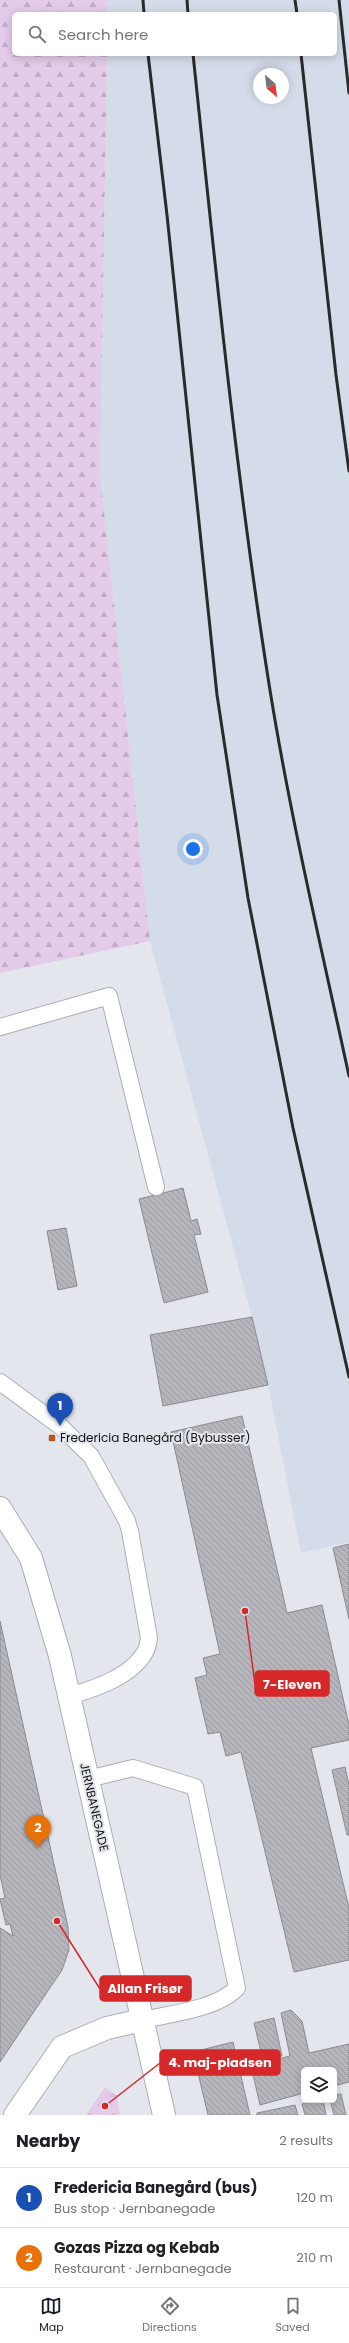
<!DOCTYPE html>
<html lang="en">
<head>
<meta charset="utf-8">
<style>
  body { margin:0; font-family:Poppins,sans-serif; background:#f6f6f6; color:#202124 }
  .controls { position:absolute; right:12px; bottom:12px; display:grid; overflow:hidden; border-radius:6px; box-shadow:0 2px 10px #0003 }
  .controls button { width:36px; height:36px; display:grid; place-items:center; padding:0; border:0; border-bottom:1px solid #e0e0e0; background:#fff; color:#202124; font:20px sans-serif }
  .compass { position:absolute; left:253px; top:68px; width:36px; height:36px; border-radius:50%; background:#fff; box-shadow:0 2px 10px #0003; rotate:152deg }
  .you { position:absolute; left:193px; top:849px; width:14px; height:14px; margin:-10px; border:3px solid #fff; border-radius:50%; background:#1a73e8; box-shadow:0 0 0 6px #1a73e833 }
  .badge { display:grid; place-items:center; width:26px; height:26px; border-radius:50%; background:#111827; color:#fff; font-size:13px; font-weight:700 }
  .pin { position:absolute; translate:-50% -33px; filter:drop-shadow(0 1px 2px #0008) }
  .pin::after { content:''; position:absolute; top:21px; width:14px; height:12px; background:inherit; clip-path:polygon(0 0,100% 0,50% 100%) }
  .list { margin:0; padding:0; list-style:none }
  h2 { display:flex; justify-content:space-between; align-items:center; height:52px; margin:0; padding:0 16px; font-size:17px }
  h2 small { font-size:13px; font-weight:400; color:#757577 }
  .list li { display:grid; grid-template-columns:26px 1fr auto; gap:12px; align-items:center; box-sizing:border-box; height:60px; padding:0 16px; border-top:1px solid #e0e0e0 }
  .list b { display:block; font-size:15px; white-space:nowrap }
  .list p { margin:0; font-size:13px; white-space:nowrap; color:#757577 }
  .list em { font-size:13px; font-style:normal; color:#757577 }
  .icon { flex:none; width:22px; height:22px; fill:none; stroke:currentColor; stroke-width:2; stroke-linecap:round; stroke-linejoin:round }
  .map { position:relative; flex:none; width:349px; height:2115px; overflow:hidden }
  .search { position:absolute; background:#fff; box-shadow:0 2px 10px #0003; left:12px; right:12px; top:12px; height:44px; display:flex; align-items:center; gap:10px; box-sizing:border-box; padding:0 14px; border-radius:6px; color:#757577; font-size:15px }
  .sheet { height:172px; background:#fff }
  nav { display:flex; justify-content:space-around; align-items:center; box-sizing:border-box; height:56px; border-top:1px solid #e0e0e0; background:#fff; font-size:11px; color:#757577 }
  nav a { display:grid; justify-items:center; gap:2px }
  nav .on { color:#111827 }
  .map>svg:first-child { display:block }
</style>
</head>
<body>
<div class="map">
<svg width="349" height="2115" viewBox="0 0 349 2115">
  <defs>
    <pattern id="grass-tufts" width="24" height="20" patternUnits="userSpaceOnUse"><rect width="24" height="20" fill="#e3cbe9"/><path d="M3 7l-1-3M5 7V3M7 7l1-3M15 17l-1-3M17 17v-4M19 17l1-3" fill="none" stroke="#c2adc7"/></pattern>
    <pattern id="forest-firs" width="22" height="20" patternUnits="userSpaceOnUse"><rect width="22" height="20" fill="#e3cbe9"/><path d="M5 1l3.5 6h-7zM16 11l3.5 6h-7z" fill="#c2adc7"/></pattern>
    <pattern id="building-back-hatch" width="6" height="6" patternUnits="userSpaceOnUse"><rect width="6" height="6" fill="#b6b5bc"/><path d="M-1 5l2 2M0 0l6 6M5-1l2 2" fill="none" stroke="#9b9ba1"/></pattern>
  </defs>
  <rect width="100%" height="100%" fill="#e3e7ed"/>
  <path fill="#d4dce9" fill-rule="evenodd" d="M 108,0 L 349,0 L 349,1542 L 301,1553 L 268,1385 L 252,1317 L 150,941 L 100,473 L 107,54 L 335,54 L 335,14 L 107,14 ZM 259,74 L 283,74 L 283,98 L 259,98 Z"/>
  <polygon fill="url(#grass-tufts)" points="105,2087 117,2096 120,2115 86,2115"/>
  <polygon fill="url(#forest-firs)" points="0,0 108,0 107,14 14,14 14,54 107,54 100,473 150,941 0,973"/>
  <g fill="url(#building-back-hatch)" stroke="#8b8a91">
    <polygon points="183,1188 191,1221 197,1219 201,1234 194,1235 208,1292 164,1303 139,1199"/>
    <polygon points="66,1228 77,1286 58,1290 47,1231"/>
    <polygon points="252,1317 268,1385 163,1406 150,1335"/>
    <polygon points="242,1416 287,1613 322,1605 349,1725 349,1740 311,1748 349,1908 349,1960 294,1972 241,1752 226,1756 220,1732 208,1734 202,1708 195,1678 207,1675 203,1658 220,1654 171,1432"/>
    <polygon points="349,1544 349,1619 333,1548"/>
    <polygon points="0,1621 68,1927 69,1950 62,1970 0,2062 0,1928 13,1936 10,1924 6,1925 0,1899 5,1898 0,1875"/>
    <polygon points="345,1767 349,1785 349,1835 347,1835 332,1770"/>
    <polygon points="291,2010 302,2021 309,2053 349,2044 349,2082 334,2086 334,2070 304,2070 304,2093 260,2105 251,2066 290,2056 281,2013"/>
    <polygon points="274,2018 282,2056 263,2060 254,2023"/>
    <polygon points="233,2042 250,2115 208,2115 193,2052"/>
    <polygon points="341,2094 346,2115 334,2115 330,2100 334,2100 334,2095"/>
    <polygon points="317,2100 323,2100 326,2115 305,2115 302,2104"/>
    <polygon points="295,2105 298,2115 257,2115 257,2113"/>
  </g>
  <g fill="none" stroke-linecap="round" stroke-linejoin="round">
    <defs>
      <g id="lane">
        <polyline points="0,1027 109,996 156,1187"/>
        <path d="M 0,1382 L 60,1426 L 91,1456 L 127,1521 L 130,1531 L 149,1638 C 148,1642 148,1648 145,1652 C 131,1677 94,1689 69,1696"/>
        <path d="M 88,1779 L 133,1768 L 195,1787 L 237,1988 C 217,2009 170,2014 142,2020"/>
      </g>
      <polyline id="street" points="15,2115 62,2047 107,2028 142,2020"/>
      <polyline id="secondary" points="0,1508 31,1558 60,1656 164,2115"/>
    </defs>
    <use href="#lane" stroke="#aaaeb4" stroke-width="18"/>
    <use href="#street" stroke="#aaaeb4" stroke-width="24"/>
    <use href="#secondary" stroke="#aaaeb4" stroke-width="24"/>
    <use href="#lane" stroke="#fff" stroke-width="16"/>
    <use href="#street" stroke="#fff" stroke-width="22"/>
    <use href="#secondary" stroke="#fff" stroke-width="22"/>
    <g stroke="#282a2c" stroke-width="3">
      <polyline points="143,0 144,14"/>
      <polyline points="187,0 188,14"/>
      <polyline points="295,0 297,14"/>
      <polyline points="339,0 349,93"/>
      <polyline points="148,54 167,215 217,695 248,898 293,1128 349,1377"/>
      <path d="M 193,54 C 215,264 236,475 269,684 C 290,816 321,946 349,1076"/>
      <polyline points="301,54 336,375 349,471"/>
    </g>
  </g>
  <rect fill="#ba571f" stroke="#e3e7ed" stroke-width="1.5" x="48" y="1434" width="8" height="8" rx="2"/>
  <g text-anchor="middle" stroke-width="4" stroke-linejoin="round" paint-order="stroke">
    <g font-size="12" fill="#101214" stroke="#e3e7ed" text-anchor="start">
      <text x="60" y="1442">Fredericia Banegård (Bybusser)</text>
    </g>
    <g font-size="12" fill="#101214" stroke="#e3e7ed">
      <text transform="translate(94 1807) rotate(77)" y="4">JERNBANEGADE</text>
    </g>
  </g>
  <path fill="none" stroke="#d62828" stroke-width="1.5" d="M245 1611L255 1684M57 1921L100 1989M105 2106L160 2063"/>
  <g fill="#d62828" stroke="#e3e7ed" stroke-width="1.5">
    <circle cx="245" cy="1611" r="4"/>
    <circle cx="57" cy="1921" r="4"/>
    <circle cx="105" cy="2106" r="4"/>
  </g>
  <g fill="#d62828" stroke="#d62828" stroke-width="1.5">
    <rect x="255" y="1671" width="74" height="25" rx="4"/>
    <rect x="100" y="1976" width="91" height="25" rx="4"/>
    <rect x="160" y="2050" width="120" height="25" rx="4"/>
  </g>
  <g font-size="13" text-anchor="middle" font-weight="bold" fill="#fff">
    <text x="292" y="1689">7-Eleven</text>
    <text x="145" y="1993">Allan Frisør</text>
    <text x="220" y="2067">4. maj-pladsen</text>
  </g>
</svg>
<div class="controls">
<button><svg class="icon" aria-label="layers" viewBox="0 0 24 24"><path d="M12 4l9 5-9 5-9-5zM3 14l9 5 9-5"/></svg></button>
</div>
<svg class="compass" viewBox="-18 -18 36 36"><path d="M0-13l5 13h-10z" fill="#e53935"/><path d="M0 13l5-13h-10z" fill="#757577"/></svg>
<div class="you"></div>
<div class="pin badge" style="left:60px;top:1426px;background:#1a4fb4">1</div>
<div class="pin badge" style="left:38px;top:1848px;background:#e8710a">2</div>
<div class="search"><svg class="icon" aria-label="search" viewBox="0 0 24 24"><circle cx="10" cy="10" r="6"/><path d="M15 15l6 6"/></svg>Search here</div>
</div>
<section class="sheet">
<h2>Nearby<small>2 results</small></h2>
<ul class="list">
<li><span class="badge" style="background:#1a4fb4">1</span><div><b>Fredericia Banegård (bus)</b><p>Bus stop · Jernbanegade</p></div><em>120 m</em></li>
<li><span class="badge" style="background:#e8710a">2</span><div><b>Gozas Pizza og Kebab</b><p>Restaurant · Jernbanegade</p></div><em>210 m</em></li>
</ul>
</section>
<nav>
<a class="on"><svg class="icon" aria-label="map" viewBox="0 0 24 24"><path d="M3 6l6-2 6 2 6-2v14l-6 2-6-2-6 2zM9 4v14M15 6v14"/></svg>Map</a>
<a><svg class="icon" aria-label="directions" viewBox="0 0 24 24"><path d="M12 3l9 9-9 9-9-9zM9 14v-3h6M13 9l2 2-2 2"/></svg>Directions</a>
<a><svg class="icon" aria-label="saved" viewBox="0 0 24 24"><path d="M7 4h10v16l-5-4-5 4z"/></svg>Saved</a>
</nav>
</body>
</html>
